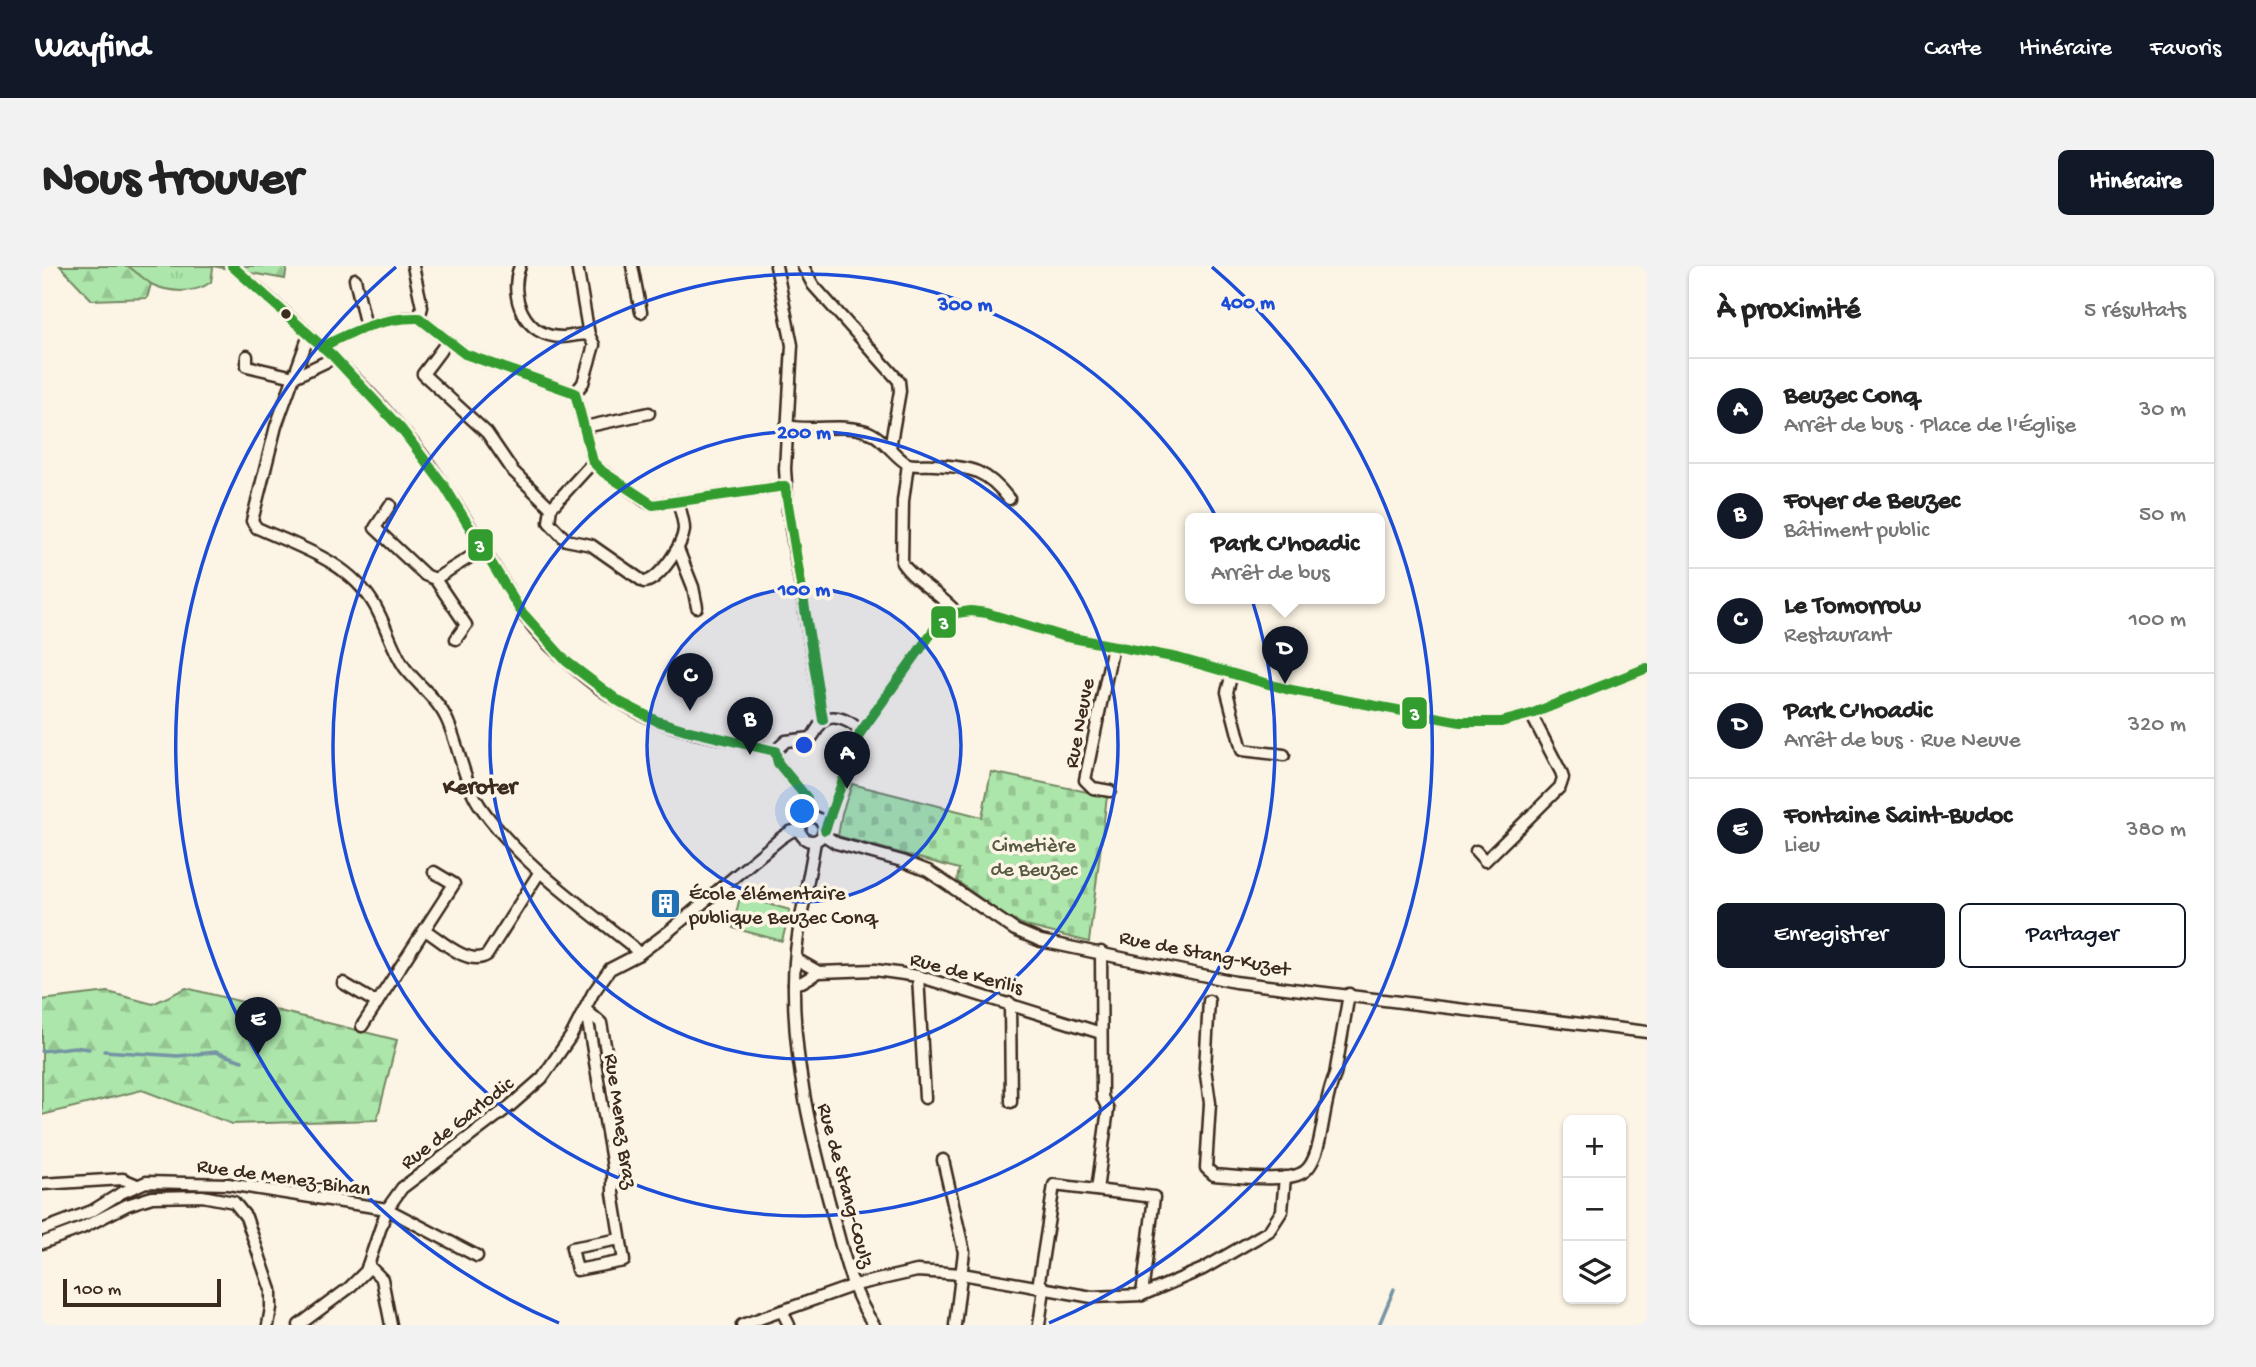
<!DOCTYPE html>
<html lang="fr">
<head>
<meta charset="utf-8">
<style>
  body { margin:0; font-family:"Gochi Hand",sans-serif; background:#f2f2f2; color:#222 }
  .controls { position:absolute; right:21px; bottom:21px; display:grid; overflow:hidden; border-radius:10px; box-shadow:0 2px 5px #0004 }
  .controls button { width:63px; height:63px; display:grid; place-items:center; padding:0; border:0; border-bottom:2px solid #e0e0e0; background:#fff; color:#222; font:35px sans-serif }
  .scale { position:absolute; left:21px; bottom:18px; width:158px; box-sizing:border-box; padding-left:7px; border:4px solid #3b2a1e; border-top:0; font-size:19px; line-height:24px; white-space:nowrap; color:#3b2a1e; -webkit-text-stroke:5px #fcf5e5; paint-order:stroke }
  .you { position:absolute; left:761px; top:546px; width:24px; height:24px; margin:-18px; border:5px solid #fff; border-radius:50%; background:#1a73e8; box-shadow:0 0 0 10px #1a73e833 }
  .badge { display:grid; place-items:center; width:46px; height:46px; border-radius:50%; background:#111827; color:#fff; font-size:23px; font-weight:700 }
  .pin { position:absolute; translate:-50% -58px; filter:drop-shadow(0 2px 4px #0008) }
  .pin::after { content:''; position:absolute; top:37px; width:24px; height:21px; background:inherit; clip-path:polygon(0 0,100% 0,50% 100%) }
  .popup { position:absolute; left:1143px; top:247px; width:200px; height:91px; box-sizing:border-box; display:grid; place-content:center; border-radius:10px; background:#fff; filter:drop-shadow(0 2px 5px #0005); font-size:23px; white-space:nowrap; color:#767676 }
  .popup b { font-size:26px; color:#222 }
  .popup::after { content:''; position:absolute; left:50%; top:100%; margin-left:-14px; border:14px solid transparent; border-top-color:#fff }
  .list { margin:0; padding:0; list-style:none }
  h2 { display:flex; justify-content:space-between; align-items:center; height:91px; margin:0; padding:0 28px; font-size:30px }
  h2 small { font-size:23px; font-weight:400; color:#767676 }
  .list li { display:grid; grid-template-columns:46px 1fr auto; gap:21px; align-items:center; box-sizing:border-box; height:105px; padding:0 28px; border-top:2px solid #e0e0e0 }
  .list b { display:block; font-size:26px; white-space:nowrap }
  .list p { margin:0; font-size:23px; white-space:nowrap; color:#767676 }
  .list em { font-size:23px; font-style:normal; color:#767676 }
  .actions { display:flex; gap:14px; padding:21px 28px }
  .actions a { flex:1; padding:16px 0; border:2px solid #111827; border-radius:10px; text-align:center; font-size:24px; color:#111827 }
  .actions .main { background:#111827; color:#fff }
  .icon { flex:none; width:38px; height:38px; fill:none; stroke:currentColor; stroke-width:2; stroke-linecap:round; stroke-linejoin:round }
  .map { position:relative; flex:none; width:1605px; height:1059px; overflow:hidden; border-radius:10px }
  header { display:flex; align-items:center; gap:42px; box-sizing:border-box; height:98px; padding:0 35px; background:#111827; color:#fff }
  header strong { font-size:33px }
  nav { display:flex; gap:38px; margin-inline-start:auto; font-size:24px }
  .intro { display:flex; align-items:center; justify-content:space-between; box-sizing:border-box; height:168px; padding:0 42px }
  h1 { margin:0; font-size:49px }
  .button { padding:18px 32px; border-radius:10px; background:#111827; color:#fff; font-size:24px; font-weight:700 }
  main { display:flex; gap:42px; padding:0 42px }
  aside { flex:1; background:#fff; border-radius:10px; box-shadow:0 2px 5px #0004 }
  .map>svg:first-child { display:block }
</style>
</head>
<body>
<header>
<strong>Wayfind</strong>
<nav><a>Carte</a><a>Itinéraire</a><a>Favoris</a></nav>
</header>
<div class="intro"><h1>Nous trouver</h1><a class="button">Itinéraire</a></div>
<main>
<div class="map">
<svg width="1605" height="1059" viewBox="0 0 1605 1059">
  <defs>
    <pattern id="grass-tufts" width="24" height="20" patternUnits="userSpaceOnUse" patternTransform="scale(1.75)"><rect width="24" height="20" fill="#ace6aa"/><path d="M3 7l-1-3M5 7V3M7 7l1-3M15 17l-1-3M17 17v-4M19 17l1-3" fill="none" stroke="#95c592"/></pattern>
    <pattern id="forest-firs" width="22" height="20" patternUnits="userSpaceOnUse" patternTransform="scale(1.75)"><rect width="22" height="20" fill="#ace6aa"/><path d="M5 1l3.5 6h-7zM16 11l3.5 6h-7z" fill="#95c592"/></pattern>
    <pattern id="cemetery-stones" width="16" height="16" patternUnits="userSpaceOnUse" patternTransform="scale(1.75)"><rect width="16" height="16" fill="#ace6aa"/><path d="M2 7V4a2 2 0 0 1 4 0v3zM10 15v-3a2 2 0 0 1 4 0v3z" fill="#95c592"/></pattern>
  </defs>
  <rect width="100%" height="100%" fill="#fcf5e5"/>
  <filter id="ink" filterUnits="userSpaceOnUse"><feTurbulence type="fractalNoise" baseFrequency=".0143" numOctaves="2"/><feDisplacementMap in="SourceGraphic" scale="14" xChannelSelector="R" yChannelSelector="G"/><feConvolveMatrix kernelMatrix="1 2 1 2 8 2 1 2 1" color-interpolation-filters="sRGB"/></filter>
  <g filter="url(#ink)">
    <path fill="url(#grass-tufts)" stroke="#748864" stroke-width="2" d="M 86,0 L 170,0 L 171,2 L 169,16 C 153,28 127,27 109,18 C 101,14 93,6 86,0 Z"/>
    <g fill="url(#forest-firs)" stroke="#748864" stroke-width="2">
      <polygon points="18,0 86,0 109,18 105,32 50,34"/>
      <polygon points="170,0 245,0 243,13"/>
      <polygon points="144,722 355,774 335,854 190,858 100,824 0,849 0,734 66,726 111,738"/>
    </g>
    <polygon fill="url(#cemetery-stones)" stroke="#748864" stroke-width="2" points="949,506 1065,530 1047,676 984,660 963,650 915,615 917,603 796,570 800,547 810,518 940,551"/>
    <polygon fill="#ace6aa" stroke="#748864" stroke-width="2" points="698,630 748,644 740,675 691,662"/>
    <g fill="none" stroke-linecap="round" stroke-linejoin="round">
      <g stroke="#7594a4" stroke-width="3.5">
        <polyline points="0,785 32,781 47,783"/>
        <polyline points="62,785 136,790 173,786 200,795"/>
        <polyline points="1337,1059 1352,1023"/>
      </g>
      <defs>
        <g id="minor">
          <path d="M 190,0 C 258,59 327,119 381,190 C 412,231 437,276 464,320 C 469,329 474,339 480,347 C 512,390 566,435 615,455 C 653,470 694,474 733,485"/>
          <polyline points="371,0 380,41 377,52"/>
          <path d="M 478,0 C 466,31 483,71 520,71 C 530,71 537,67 547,69"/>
          <polyline points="590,0 599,46"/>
          <polyline points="734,0 750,79 743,203 746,245 781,454"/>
          <polyline points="761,0 771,19 857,115 858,125 848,182"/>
          <polyline points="313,13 324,61"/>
          <path d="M 267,69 L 234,160 L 210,255 L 215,262 C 258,281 308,296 333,340 C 344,359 350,383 363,402 C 377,420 397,434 406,456 C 418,484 421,514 438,540 C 478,597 536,637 590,680 L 597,688"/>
          <polyline points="405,76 381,108 445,167 471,205 509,242"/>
          <path d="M 280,81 C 306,67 347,49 377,52 L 423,88 L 533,127"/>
          <polyline points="205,90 205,100 252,111"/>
          <polyline points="252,111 292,92"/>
          <polyline points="533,127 551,196 555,201 603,235 611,239 617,238 743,220"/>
          <polyline points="533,127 541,117 552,79 547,69 535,0"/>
          <path d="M 744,160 C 771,166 798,157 824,165 C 842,171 853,192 866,198 C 873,200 886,198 893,199 C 929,201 945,204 967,233"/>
          <polyline points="543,161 607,147"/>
          <path d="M 551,196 L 509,242 L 507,256 L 524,274 L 549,279 L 602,316 C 617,315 641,279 642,263 C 642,254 638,244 636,235"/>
          <path d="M 866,198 L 861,235 L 860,297 C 873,316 899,328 915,347"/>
          <polyline points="348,239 333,262 383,309 393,313 424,359 414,373"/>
          <polyline points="636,283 651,321 655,341"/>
          <polyline points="393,313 441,283"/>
          <polyline points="1190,408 1185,426 1200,484 1242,489"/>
          <path d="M 733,485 L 744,475 L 769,472 C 774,467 777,457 783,454 C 793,447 814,457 818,467"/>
          <polyline points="733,485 736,497 765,532 764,552"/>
          <polyline points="1068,525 1051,522 1043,514 1071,380"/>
          <circle cx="770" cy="563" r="12"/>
          <polyline points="783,564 818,467 894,361 915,347 929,345 945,347 1020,370 1136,392 1244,423 1419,456 1459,456 1489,448 1605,402"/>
          <polyline points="782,569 794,577 860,595 886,605 973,664 999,675 1193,716 1605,766"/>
          <path d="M 773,575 C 766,620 752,673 752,718 C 751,797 770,874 791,950 C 801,986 810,1028 832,1059"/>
          <polyline points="1434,585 1443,595 1518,521 1521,512 1519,506 1489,448"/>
          <path d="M 383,664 C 399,674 426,701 445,689 L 497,607"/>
          <polyline points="754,693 777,706"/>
          <polyline points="876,710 883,832"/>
          <polyline points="301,717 335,737"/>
          <polyline points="752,718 760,716 777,706 833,704 876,710 1059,767"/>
          <path d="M 1167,735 L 1163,802 L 1168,837 L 1164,902 L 1172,909 C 1193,910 1246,918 1263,905 C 1272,898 1277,878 1279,867 C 1283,847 1285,827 1293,809 L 1307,728"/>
          <polyline points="968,737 969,836"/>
          <polyline points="544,744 571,901 571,927 582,995 535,1004 530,982 578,973"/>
          <polyline points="544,744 559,757 565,790"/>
          <polyline points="320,760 412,618 392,606"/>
          <polyline points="901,894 922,986 913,1059"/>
          <polyline points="0,918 81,913 95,919"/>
          <polyline points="1055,924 1066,843 1060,831 1059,686"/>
          <polyline points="0,964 50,945 79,927 104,916 186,918 345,943 435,990"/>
          <polyline points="0,977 40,962 85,939 110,931 160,930 192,936 204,951 229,1024 229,1042 226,1059"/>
          <polyline points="326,999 340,1013 349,1059"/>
          <polyline points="740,1045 747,1059"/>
          <polyline points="257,1059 307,1022 324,1005 345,943 360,922 468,840 500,812 529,770 551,727 568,703 597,688 626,666 739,572 748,566 758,563"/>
          <polyline points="700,1059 813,1019 875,1005 920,1008 1050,1031 1100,1029 1161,1003 1227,965 1240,945 1243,911"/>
          <polyline points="997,1059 1002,1023 997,1015 1012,919 1112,931 1100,1029"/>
        </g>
      </defs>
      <use href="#minor" stroke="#3b2a1e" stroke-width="15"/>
      <use href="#minor" stroke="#fcf5e5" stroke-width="10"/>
      <defs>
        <g id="bus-1">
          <polyline points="190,0 291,90 360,164 403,221 478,344 524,395 578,436 615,455 644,464 733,485"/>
          <path d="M 280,81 C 310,65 342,51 377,52 L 423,88 L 533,127 L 551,196 L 561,206 L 611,239 L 743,220 L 781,454"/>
          <polyline points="733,485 736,497 765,532 764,552"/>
          <polyline points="783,564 818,467 894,361 915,347 929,345 945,347 1020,370 1136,392 1244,423 1419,456 1459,456 1489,448 1605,402"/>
        </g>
      </defs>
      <use href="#bus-1" stroke="#fcf5e5" stroke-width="16"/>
      <use href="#bus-1" stroke="#339c2e" stroke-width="10"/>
    </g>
  </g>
  <circle cx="762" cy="479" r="157" fill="#1d4ed8" fill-opacity=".12"/>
  <g fill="none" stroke="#1d4ed8" stroke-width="3.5">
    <circle cx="762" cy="479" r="157"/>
    <circle cx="762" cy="479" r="314"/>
    <circle cx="762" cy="479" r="471"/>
    <path d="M517 1057A628 628 0 0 1 354 1M1170 1A628 628 0 0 1 1007 1057"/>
  </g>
  <defs>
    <symbol id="building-square" viewBox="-11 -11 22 22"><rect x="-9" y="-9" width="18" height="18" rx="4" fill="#1f6fb2" stroke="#fcf5e5"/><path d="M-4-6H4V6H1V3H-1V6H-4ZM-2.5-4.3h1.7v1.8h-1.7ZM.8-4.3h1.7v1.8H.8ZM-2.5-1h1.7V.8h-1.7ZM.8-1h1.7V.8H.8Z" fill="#fff"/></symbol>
  </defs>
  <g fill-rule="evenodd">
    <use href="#building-square" x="606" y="620" width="35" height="35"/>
  </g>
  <circle fill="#3b2a1e" stroke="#fcf5e5" stroke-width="2.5" cx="244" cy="48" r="6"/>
  <g text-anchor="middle" stroke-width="7" stroke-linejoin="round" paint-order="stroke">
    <g font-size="21" fill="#3b2a1e" stroke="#fcf5e5">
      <text transform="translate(1036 457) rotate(-79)" y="7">Rue Neuve</text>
      <text transform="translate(1163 686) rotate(11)" y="7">Rue de Stang-Kuzet</text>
      <text transform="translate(925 706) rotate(15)" y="7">Rue de Kerilis</text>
      <text transform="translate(580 855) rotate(82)" y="7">Rue Menez Braz</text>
      <text transform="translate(414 856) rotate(-38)" y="7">Rue de Garlodic</text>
      <text transform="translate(242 910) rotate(8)" y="7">Rue de Menez-Bihan</text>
      <text transform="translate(805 919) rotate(75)" y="7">Rue de Stang-Coulz</text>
    </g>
    <g font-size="21" fill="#575941" stroke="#fcf5e5">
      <text x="992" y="585">Cimetière<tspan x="992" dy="24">de Beuzec</tspan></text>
    </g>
    <g font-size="21" fill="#3b2a1e" stroke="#fcf5e5" text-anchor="start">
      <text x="647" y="633">École élémentaire<tspan x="647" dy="24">publique Beuzec Conq</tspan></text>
    </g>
    <g font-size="23" font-weight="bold" fill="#3b2a1e" stroke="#fcf5e5">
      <text x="438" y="527">Keroter</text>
    </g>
  </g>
  <circle cx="762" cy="479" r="10" fill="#1d4ed8" stroke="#fcf5e5" stroke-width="3.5"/>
  <g font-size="21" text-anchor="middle" font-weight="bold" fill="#1d4ed8" stroke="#fcf5e5" stroke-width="7" stroke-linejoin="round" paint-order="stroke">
    <text x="1206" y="42">400 m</text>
    <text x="923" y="44">300 m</text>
    <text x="762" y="172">200 m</text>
    <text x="762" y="329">100 m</text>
  </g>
  <g stroke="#fcf5e5" stroke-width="2.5">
    <rect x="425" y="262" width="27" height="34" rx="7" fill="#339c2e"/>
    <rect x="888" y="339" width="27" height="34" rx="7" fill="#339c2e"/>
    <rect x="1359" y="430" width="27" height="34" rx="7" fill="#339c2e"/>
  </g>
  <g font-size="19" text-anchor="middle" font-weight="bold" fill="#fff">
    <text x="438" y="286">3</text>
    <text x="902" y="363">3</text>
    <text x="1373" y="454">3</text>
  </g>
</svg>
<div class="controls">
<button>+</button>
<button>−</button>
<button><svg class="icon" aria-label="layers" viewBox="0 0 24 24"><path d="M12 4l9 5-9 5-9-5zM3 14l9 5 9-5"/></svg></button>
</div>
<div class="scale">100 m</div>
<div class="you"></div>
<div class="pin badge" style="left:805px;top:523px">A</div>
<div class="pin badge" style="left:708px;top:489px">B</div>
<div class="pin badge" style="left:648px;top:445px">C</div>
<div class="pin badge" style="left:1243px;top:418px">D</div>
<div class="popup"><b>Park C'hoadic</b>Arrêt de bus</div>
<div class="pin badge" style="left:216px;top:789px">E</div>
</div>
<aside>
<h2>À proximité<small>5 résultats</small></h2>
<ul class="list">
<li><span class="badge">A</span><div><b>Beuzec Conq</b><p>Arrêt de bus · Place de l'Église</p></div><em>30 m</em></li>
<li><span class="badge">B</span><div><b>Foyer de Beuzec</b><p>Bâtiment public</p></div><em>50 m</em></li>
<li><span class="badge">C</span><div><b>Le Tomorrow</b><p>Restaurant</p></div><em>100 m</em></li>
<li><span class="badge">D</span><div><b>Park C'hoadic</b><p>Arrêt de bus · Rue Neuve</p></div><em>320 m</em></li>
<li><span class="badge">E</span><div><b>Fontaine Saint-Budoc</b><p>Lieu</p></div><em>380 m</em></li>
</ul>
<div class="actions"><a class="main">Enregistrer</a><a>Partager</a></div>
</aside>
</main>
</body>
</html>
